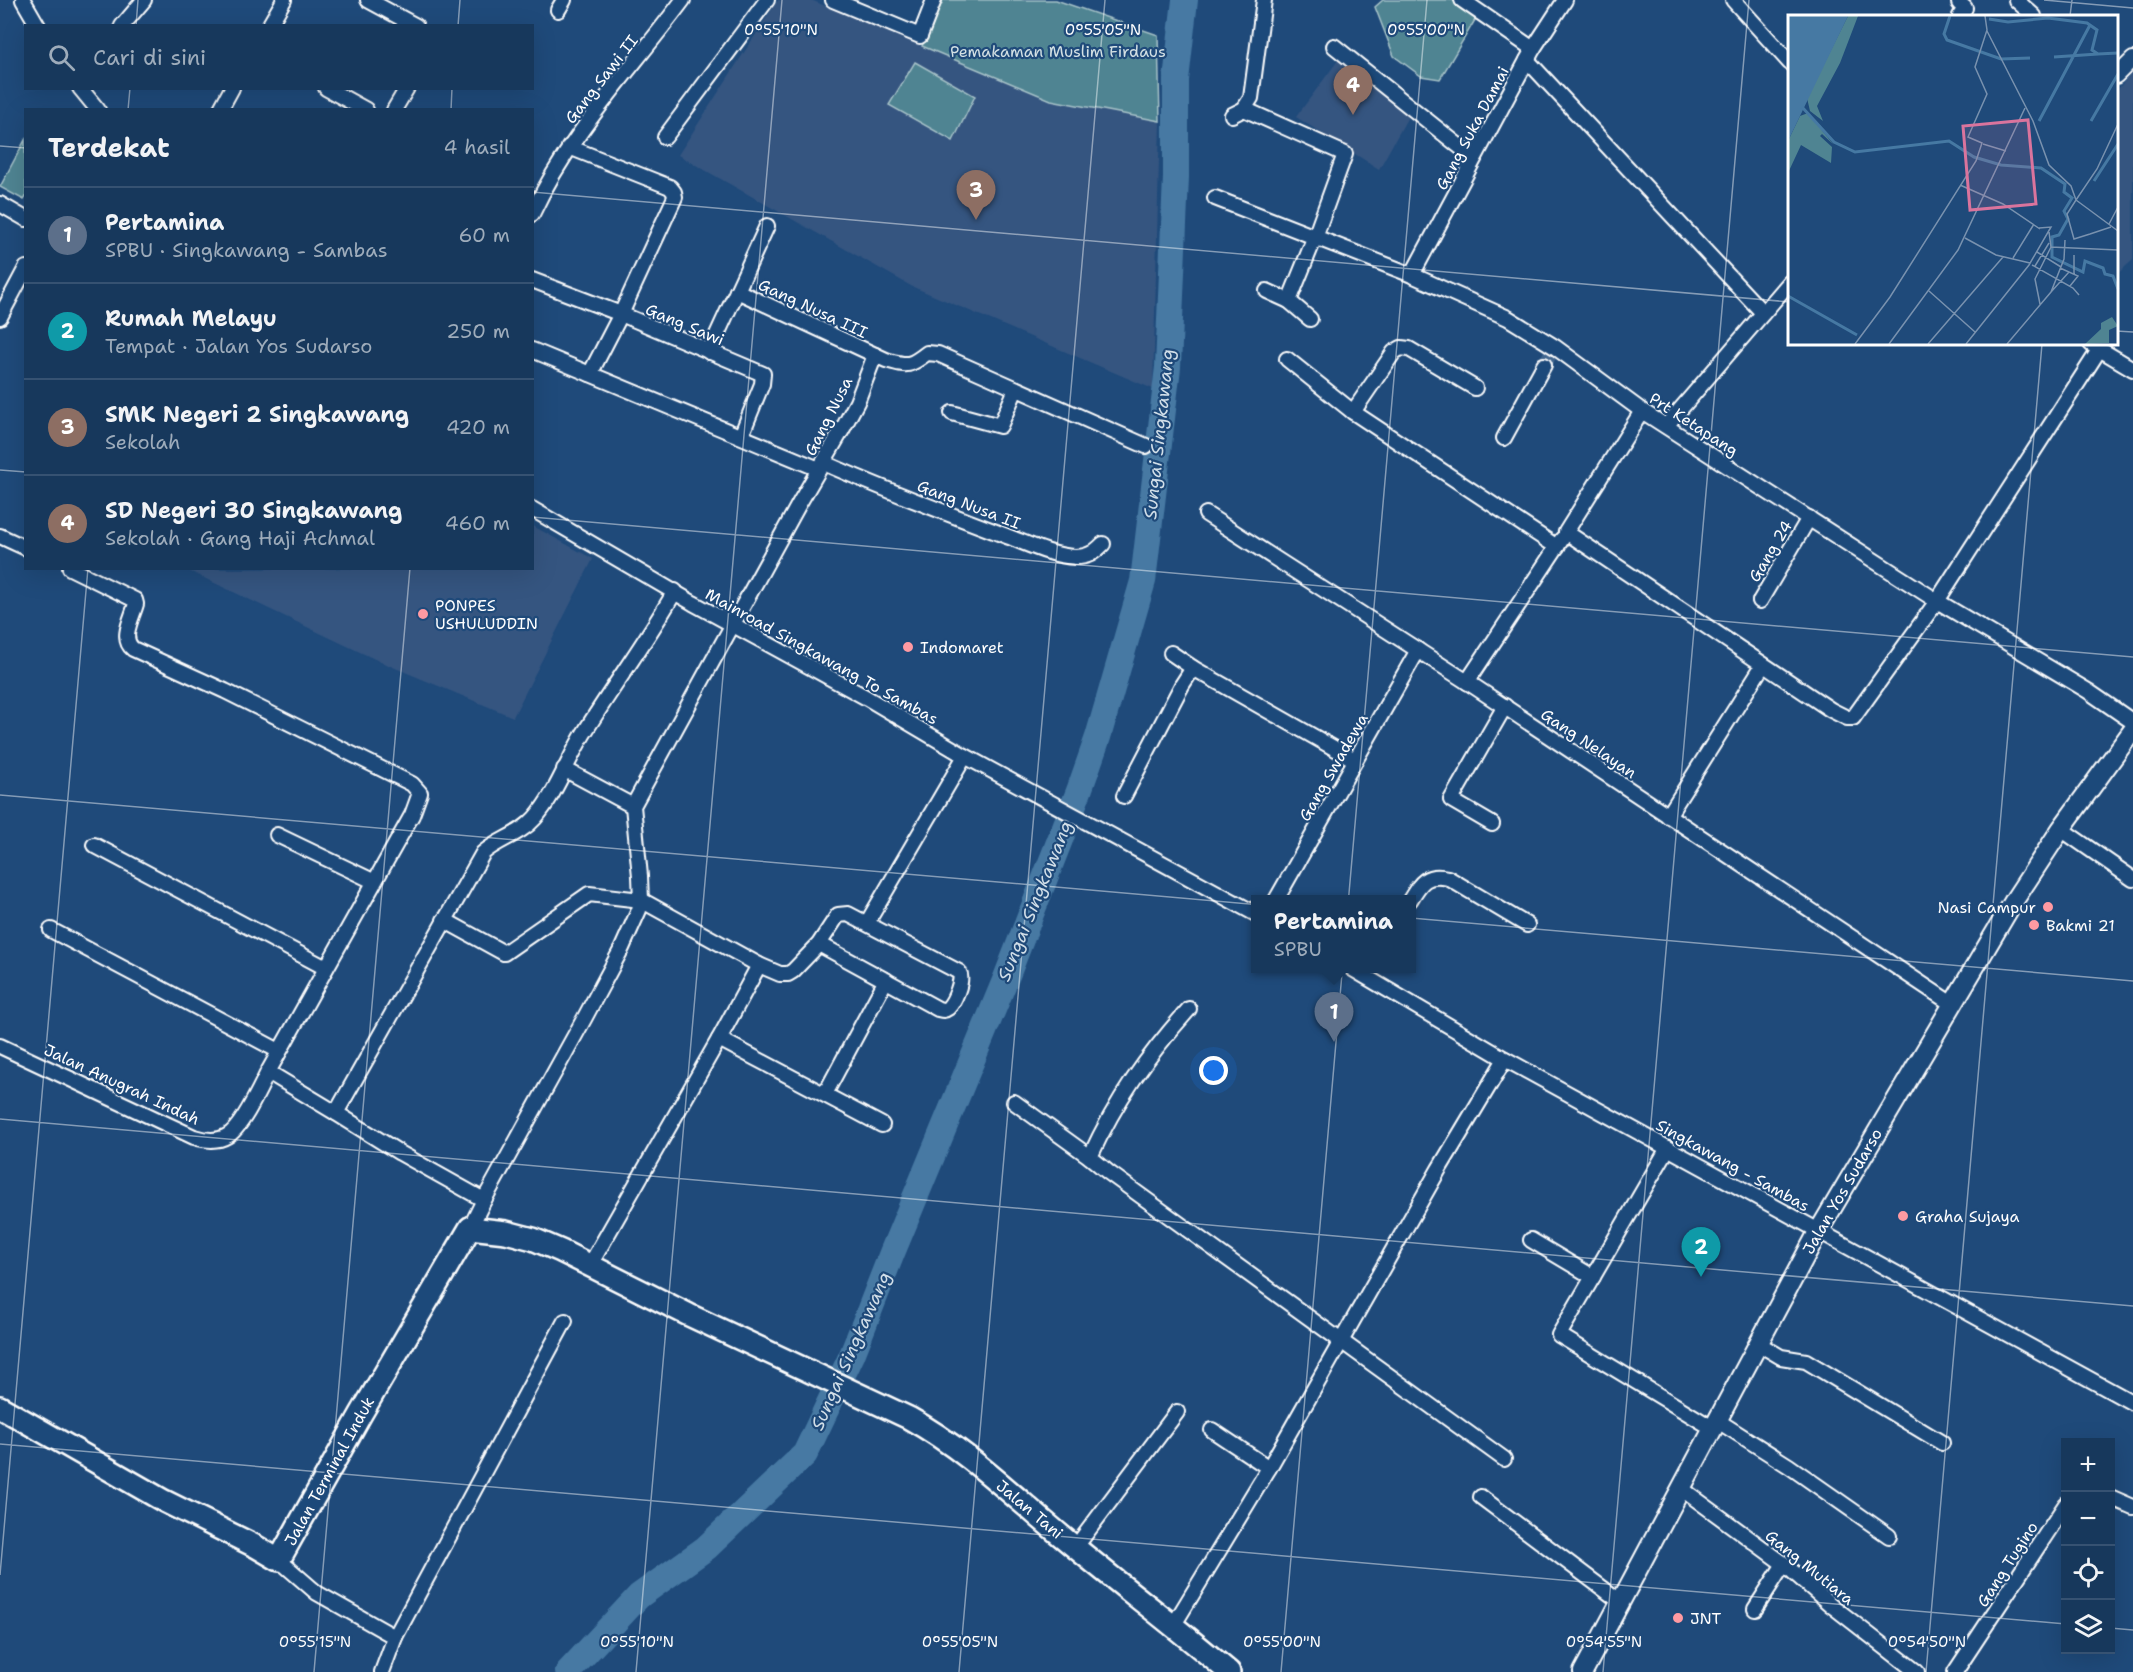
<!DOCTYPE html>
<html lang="id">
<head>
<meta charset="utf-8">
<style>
  body { margin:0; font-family:"Shantell Sans",sans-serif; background:#244365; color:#f1f3f6 }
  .controls { position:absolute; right:18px; bottom:18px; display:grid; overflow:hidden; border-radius:0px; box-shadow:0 6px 24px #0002 }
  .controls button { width:54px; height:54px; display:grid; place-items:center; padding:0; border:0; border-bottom:2px solid #365272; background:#17385c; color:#f1f3f6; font:30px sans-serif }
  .you { position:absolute; left:1214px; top:1071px; width:21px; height:21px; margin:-15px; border:4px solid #fff; border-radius:50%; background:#1a73e8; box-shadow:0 0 0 9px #1a73e833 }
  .badge { display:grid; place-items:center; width:39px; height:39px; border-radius:50%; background:#90b9f0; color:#fff; font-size:20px; font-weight:700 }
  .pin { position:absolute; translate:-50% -50px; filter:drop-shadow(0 2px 3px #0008) }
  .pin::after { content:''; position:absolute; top:32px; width:21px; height:18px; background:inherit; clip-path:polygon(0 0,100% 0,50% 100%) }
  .popup { position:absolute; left:1251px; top:895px; width:165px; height:78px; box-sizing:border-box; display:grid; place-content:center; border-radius:0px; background:#17385c; filter:drop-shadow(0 2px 4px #0005); font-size:20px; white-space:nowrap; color:#9eacbb }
  .popup b { font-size:22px; color:#f1f3f6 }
  .popup::after { content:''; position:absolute; left:50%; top:100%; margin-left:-12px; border:12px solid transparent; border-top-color:#17385c }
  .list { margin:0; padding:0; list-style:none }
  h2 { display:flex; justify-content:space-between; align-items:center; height:78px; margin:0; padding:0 24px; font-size:26px }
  h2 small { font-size:20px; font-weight:400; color:#9eacbb }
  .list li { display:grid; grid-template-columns:39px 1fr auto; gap:18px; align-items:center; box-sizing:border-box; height:96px; padding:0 24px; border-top:2px solid #365272 }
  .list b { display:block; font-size:22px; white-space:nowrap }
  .list p { margin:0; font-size:20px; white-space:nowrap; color:#9eacbb }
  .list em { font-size:20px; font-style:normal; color:#9eacbb }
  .icon { flex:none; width:33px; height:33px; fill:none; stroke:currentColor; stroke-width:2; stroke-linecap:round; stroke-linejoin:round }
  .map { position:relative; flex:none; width:2133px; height:1672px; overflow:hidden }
  .search { position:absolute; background:#17385c; box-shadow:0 6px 24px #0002; left:24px; top:24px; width:510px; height:66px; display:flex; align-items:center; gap:15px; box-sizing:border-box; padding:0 21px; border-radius:0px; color:#9eacbb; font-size:22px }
  .panel { position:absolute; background:#17385c; box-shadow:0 6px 24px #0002; left:24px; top:108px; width:510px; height:462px; border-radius:0px }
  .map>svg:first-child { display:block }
</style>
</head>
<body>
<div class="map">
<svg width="2133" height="1672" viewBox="0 0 2133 1672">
  <rect width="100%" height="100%" fill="#1f4a7a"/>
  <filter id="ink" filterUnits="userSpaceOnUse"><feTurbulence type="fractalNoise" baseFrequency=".0167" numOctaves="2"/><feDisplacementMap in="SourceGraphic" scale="12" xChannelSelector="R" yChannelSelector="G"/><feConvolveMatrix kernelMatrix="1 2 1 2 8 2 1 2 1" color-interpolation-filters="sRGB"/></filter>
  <g filter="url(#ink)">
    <g fill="#355580">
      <polygon points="778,0 811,0 1051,100 1160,121 1153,389 911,286 678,155"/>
      <polygon points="1339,59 1410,113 1379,169 1296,117"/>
      <polygon points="2133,72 2133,260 2117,274 2117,90"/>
      <polygon points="533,526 593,559 513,717 381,662 185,569 532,568"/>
    </g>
    <g fill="#4f8492" stroke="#a7c2c8" stroke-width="1.5">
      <polygon points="943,0 1056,0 1158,35 1160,121 1051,100 922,46"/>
      <polygon points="1383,0 1455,0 1478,15 1440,79 1421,76 1394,56 1375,7"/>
      <polygon points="915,62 975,96 953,141 889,105"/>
      <polygon points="25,140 26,197 24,200 0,187"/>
    </g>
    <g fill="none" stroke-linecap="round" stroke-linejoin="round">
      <polyline stroke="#4679a3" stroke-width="26" points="568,1672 639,1596 706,1548 805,1454 852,1355 892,1253 1006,978 1079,791 1098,737 1143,581 1168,367 1176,177 1176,80 1185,0"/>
      <polyline stroke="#41658e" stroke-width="14" stroke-dasharray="14 7" stroke-linecap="butt" points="1544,365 1551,353"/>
      <defs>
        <g id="minor">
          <polyline points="23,0 38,26"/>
          <polyline points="368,0 416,26"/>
          <polyline points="833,0 920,36 934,0"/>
          <polyline points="1462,0 1533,49"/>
          <polyline points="1733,0 1790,63"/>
          <polyline points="2016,0 2034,16"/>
          <polyline points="1959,3 1965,8 1960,16"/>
          <polyline points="558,10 564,0"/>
          <polyline points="122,26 144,0"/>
          <polyline points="269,26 284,0"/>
          <polyline points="1334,46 1474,158"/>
          <polyline points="1527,60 1763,313"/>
          <polyline points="2116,76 2133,59"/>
          <polyline points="80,88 98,110"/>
          <polyline points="326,88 366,110"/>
          <polyline points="1244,109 1345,154 1315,237 1289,301 1310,319"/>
          <polyline points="220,110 232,88"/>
          <polyline points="394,110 407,88"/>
          <polyline points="1232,115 1244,109 1251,98 1264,0"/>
          <polyline points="665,137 767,0"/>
          <polyline points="569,147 670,187 674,192 675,197 621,314 590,374"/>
          <polyline points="1215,198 1412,275 1508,318 1555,347 1642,411 1937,601 2088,691 2133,722"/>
          <polyline points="0,204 26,219"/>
          <path d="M 532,214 C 569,134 631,70 683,0"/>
          <polyline points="1412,275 1533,49 1565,0"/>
          <polyline points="532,280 621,314 763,374 762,384 741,436"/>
          <path d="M 737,291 L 886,360 C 908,366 909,367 927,353 L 938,354 L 1146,446"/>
          <polyline points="1267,291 1289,301"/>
          <polyline points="0,317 26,268"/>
          <polyline points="2091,344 2133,369"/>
          <polyline points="532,350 819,469"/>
          <polyline points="709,352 767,226"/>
          <polyline points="1287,359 1353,412 1557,547"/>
          <polyline points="1642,411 1566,532 1831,710 1847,718 1853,718 1937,601 2099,350"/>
          <polyline points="1353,412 1394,352 1401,348 1409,349 1475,388"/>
          <polyline points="952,413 1000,426 1016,389"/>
          <polyline points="1666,426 1790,282"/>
          <polyline points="1504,438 1544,365"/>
          <path d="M 824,463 C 883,489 943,512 1004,535 C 1026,543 1051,556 1075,557 C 1088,557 1094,553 1103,544"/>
          <polyline points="532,509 693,603 867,698 965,756 1256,914"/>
          <polyline points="1206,514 1475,687 1952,1004"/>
          <polyline points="0,536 26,548"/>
          <path d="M 70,568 L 135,600 L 136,604 C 132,618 120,639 133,649 L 225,691 L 412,784 L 420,793 L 412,815 L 268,1072 L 336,1113"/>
          <polyline points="1760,601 1809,518"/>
          <polyline points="1171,653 1193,668"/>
          <polyline points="1467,682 1562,539"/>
          <polyline points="564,769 633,806"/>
          <polyline points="1124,796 1182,685 1193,668 1355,760"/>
          <polyline points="1668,816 1763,665"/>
          <polyline points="1492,824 1451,800 1505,706"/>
          <polyline points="2061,829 2133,879"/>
          <polyline points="277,835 373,881"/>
          <polyline points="94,845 326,968"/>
          <polyline points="1276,900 1418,650"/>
          <path d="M 1410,900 C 1421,882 1426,873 1448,878 L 1527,925"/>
          <path d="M 444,920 L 504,953 L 589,894 L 641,900 L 759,965 L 780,974 L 788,974 L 793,971 L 819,944 L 938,1009 C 942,1010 944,1011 948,1008 C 954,1002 964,980 959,972 L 848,914 L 838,915 L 819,944"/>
          <polyline points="867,923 965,756"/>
          <polyline points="51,930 279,1051"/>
          <polyline points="759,965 719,1039 882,1125"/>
          <polyline points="1351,968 1505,1059 2133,1403"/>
          <path d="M 1189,1009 C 1147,1056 1116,1100 1090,1157 L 1108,1172 L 1504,1459"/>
          <path d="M 0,1046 L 194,1137 C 204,1140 217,1142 227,1136 C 242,1128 260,1088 268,1072"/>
          <polyline points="825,1094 886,980"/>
          <polyline points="1014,1102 1090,1157"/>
          <polyline points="1668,1148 1559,1335 1714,1429"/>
          <path d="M 484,1200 L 400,1153 L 336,1113 L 483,853 C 499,839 520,835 535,818 C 557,793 568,758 586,730 C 615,683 648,639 675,591"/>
          <polyline points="470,1228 484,1200 584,1019 622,948 639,910 641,900 640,876 633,806 800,502 842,430 857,402 875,355"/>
          <polyline points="1531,1240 1593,1277"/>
          <polyline points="590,1265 719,1039"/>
          <polyline points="1759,1344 1781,1357 1806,1361 1942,1443"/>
          <polyline points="1718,1421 1789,1466 1889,1536"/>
          <polyline points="1212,1430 1269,1468"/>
          <polyline points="1682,1489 1784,1564 1831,1605 1917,1672"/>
          <polyline points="1481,1497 1621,1602"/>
          <polyline points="2110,1497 2133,1507"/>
          <polyline points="1075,1548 1177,1412"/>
          <polyline points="279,1560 317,1593 395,1637 382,1672"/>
          <polyline points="1755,1609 1784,1564"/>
          <polyline points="1173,1626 1269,1468 1439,1169 1505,1059"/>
          <polyline points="395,1637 565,1321"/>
          <polyline points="1955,1672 2066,1504"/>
        </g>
        <polyline id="major" points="1583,1672 1818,1232 2015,899 2061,829 2133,730"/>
        <path id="highway" d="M 0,1407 L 164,1501 L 255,1546 L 279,1560 L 361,1414 L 470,1228 L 506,1232 L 533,1239 L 561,1251 L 689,1315 L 909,1418 C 967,1450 1014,1497 1065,1539 C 1119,1584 1175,1626 1229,1672"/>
      </defs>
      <use href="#minor" stroke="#fff" stroke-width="18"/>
      <use href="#major" stroke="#fff" stroke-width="22"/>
      <use href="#highway" stroke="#fff" stroke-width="26"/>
      <use href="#minor" stroke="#1f4a7a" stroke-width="14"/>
      <use href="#major" stroke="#1f4a7a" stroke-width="18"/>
      <use href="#highway" stroke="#1f4a7a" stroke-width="21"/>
    </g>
  </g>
  <path fill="none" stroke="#fff" stroke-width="1.5" stroke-opacity="0.45" d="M 2044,0 L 2133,8M 2070,16 L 2072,0M 136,26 L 138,0M 458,26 L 460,0M 128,110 L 130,88M 451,110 L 452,88M 0,146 L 26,148M 532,192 L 1790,302M 2116,331 L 2133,332M 0,470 L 26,472M 532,517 L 2133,657M 0,795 L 2133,981M 0,1119 L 2133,1306M 0,1444 L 2066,1624M 0,1575 L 88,568M 2110,1628 L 2133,1630M 314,1672 L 410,568M 636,1672 L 782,0M 959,1672 L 1105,0M 1281,1672 L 1427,0M 1603,1672 L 1749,0M 1926,1672 L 2042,344"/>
  <g fill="#ff9aa2" stroke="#1f4a7a" stroke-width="2">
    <circle cx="423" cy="614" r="6"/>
    <circle cx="908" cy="647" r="6"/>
    <circle cx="2048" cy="907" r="6"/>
    <circle cx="2034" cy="925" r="6"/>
    <circle cx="1903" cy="1216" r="6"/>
    <circle cx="1678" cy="1618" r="6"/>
  </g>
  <g text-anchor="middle" stroke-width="4.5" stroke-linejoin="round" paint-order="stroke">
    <g font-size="16" fill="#d3e0e4" stroke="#1f4a7a">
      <text x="1058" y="57">Pemakaman Muslim Firdaus</text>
    </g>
    <g font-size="16" fill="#fff" stroke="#1f4a7a">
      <text transform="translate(601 79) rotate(-52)" y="6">Gang Sawi II</text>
      <text transform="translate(1472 128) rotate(-62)" y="6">Gang Suka Damai</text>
      <text transform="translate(813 308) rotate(25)" y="6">Gang Nusa III</text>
      <text transform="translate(685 324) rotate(23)" y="6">Gang Sawi</text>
      <text transform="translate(828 416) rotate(-63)" y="6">Gang Nusa</text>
      <text transform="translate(1694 424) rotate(33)" y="6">Prt Ketapang</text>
      <text transform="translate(969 504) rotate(21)" y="6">Gang Nusa II</text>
      <text transform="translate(1770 551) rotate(-59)" y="6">Gang 24</text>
      <text transform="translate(822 656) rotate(29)" y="6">Mainroad Singkawang To Sambas</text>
      <text transform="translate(1589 743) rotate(34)" y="6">Gang Nelayan</text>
      <text transform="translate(1333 767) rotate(-60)" y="6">Gang Swadewa</text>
      <text transform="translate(122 1084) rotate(25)" y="6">Jalan Anugrah Indah</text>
      <text transform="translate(1733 1165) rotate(29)" y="6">Singkawang - Sambas</text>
      <text transform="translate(1842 1191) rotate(-60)" y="6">Jalan Yos Sudarso</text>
      <text transform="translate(329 1471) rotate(-61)" y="6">Jalan Terminal Induk</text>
      <text transform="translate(1030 1509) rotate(40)" y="6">Jalan Tani</text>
      <text transform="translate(2007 1564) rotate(-57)" y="6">Gang Tugino</text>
      <text transform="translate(1810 1567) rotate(39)" y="6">Gang Mutiara</text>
    </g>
    <g font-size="16" fill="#fff" stroke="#1f4a7a" text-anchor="start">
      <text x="435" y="611">PONPES<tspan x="435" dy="18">USHULUDDIN</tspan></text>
      <text x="920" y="653">Indomaret</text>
      <text x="2036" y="913" text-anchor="end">Nasi Campur</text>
      <text x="2046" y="931">Bakmi 21</text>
      <text x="1915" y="1222">Graha Sujaya</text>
      <text x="1690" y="1624">JNT</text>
    </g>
    <g font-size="18" font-style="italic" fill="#d1dee8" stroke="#1f4a7a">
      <text transform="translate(1159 434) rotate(-84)" y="6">Sungai Singkawang</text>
      <text transform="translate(1035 901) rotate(-68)" y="6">Sungai Singkawang</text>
      <text transform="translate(851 1351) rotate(-66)" y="6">Sungai Singkawang</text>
    </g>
  </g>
  <g transform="translate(1788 15)">
    <rect width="330" height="330" fill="#1f4a7a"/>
    <path d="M 60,1 L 70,1 L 52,48 L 29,91 L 35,106 L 22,96 L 19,83 ZM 20,98 L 45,129 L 34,119 L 32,121 L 44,132 L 43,148 L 13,130 L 0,158 L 0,126 L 12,101 ZM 324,302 L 330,311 L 321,315 L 321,328 L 297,329 L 313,314 L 313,308 Z" fill="#4f8492"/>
    <path d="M 0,1 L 60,1 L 0,126 Z" fill="#4679a3"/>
    <path fill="none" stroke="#4679a3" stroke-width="3" d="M 162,1 L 156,19 L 159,25 L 213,44 L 242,43M 201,4 L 220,7 L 260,3 L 299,8 L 309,15 L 304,35 L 310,39 L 330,38M 266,42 L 310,39M 14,92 L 46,127 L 67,137 L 161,126 L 186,142 L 213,150 L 253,153 L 277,169 L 276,177 L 284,183 L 276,196 L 280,204 L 271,220 L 264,222 L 264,242 L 295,257 L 297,246 L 315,253 L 317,259 L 325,261 L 330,274M 251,106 L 302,10M 303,106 L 330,59M 306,166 L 330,129M 0,281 L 69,320"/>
    <path fill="none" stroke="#7992af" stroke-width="1.5" d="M 199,16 L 245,106 L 261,150 L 283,171 L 288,185M 195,129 L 218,136M 172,170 L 215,189 L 252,214M 288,185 L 309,154 L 330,109M 288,185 L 279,199 L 286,224 L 302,219M 288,185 L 330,216M 321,209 L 330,192M 261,217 L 263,232 L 330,235M 302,219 L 323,212M 177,223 L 208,240 L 242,248M 249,237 L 273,252M 225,243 L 246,209M 244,250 L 285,273 L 291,280M 247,251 L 261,228M 272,253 L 290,261 L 282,271M 286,259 L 286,240M 141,276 L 187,317M 263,277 L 281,257M 252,289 L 247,264 L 263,232M 67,329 L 102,282 L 188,146 L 194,128 L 180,122 L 199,79 L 187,52 L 199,15 L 197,1M 101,329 L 170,235 L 237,93M 140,329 L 215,242M 178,329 L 241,250 L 263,212 L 251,213M 219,329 L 263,277 L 276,244 L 277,225"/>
    <path fill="#da749d" fill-opacity="0.15" stroke="#da749d" stroke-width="3" d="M 240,105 L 248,189 L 182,195 L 175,111 Z"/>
    <rect width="330" height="330" fill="none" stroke="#fff" stroke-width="3"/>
  </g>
  <g font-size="15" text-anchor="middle" fill="#fff" stroke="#1f4a7a" stroke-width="4.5" stroke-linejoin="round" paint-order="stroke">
    <text x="1103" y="35">0°55'05"N</text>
    <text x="781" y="35">0°55'10"N</text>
    <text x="1426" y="35">0°55'00"N</text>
    <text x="315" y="1647">0°55'15"N</text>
    <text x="637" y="1647">0°55'10"N</text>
    <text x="960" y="1647">0°55'05"N</text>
    <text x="1282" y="1647">0°55'00"N</text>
    <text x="1604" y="1647">0°54'55"N</text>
    <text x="1927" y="1647">0°54'50"N</text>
  </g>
</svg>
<div class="controls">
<button>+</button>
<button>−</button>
<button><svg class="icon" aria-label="locate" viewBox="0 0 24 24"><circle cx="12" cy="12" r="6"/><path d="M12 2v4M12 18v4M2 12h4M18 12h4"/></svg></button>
<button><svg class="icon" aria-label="layers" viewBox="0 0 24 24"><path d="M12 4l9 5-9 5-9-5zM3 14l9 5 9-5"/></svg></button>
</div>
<div class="you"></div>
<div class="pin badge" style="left:1334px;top:1042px;background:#5c6f8a">1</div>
<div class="popup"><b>Pertamina</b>SPBU</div>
<div class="pin badge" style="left:1701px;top:1277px;background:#0f9aa8">2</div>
<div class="pin badge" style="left:976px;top:220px;background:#8d6e63">3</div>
<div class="pin badge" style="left:1353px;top:115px;background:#8d6e63">4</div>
<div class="search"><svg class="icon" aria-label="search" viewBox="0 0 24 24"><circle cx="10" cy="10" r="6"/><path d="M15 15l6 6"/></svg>Cari di sini</div>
<section class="panel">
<h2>Terdekat<small>4 hasil</small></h2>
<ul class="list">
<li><span class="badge" style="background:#5c6f8a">1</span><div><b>Pertamina</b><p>SPBU · Singkawang - Sambas</p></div><em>60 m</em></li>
<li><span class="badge" style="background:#0f9aa8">2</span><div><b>Rumah Melayu</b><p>Tempat · Jalan Yos Sudarso</p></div><em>250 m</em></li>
<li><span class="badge" style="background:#8d6e63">3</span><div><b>SMK Negeri 2 Singkawang</b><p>Sekolah</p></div><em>420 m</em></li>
<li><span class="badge" style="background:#8d6e63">4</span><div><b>SD Negeri 30 Singkawang</b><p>Sekolah · Gang Haji Achmal</p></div><em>460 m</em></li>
</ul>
</section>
</div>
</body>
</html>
